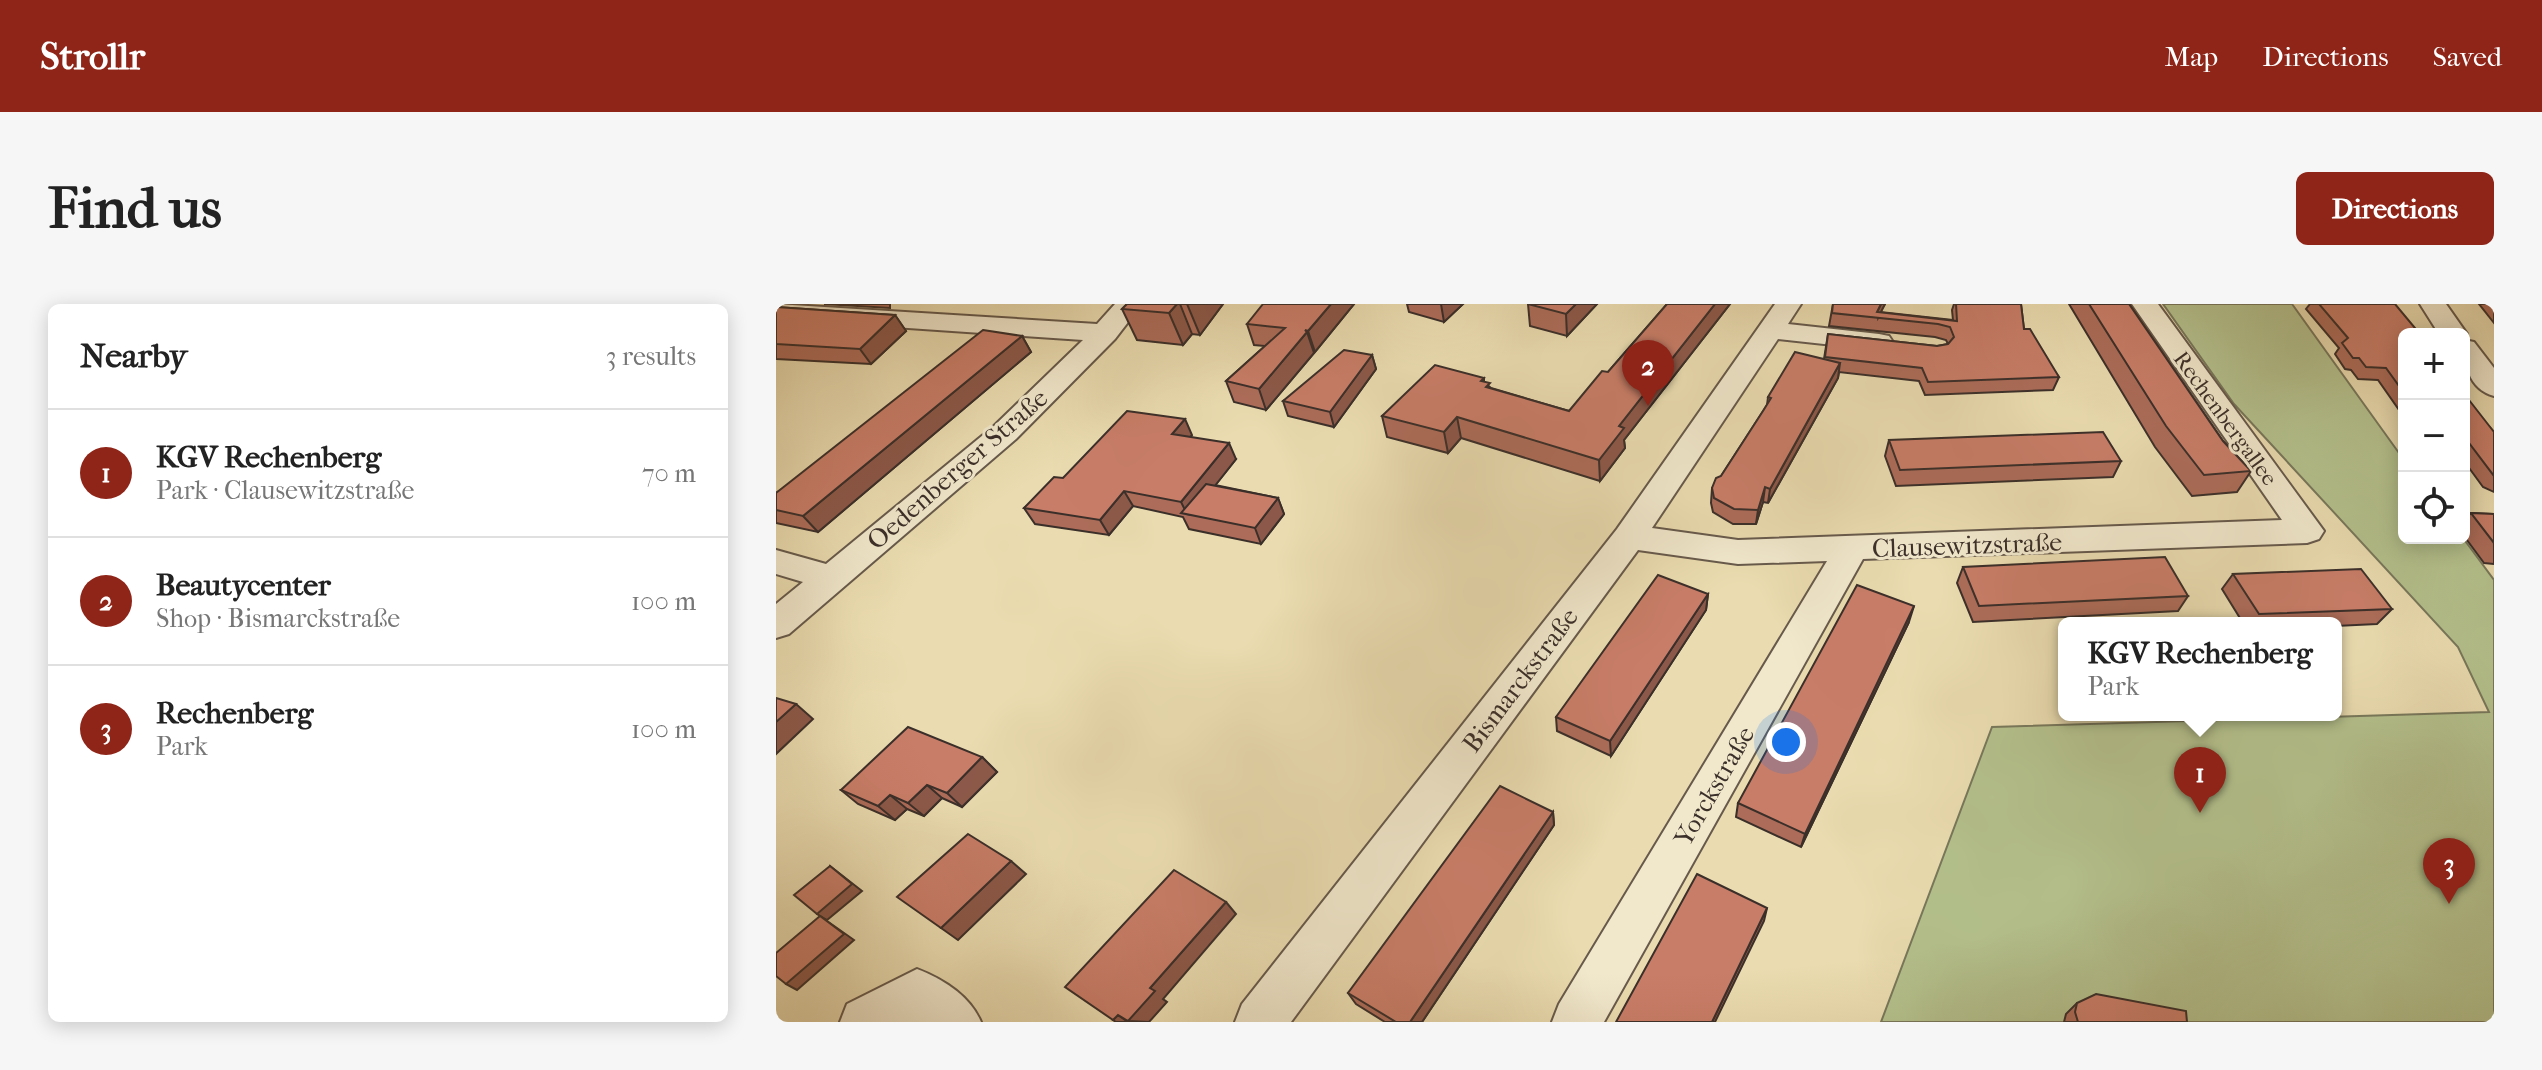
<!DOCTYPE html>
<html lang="en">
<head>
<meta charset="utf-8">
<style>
  body { margin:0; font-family:"IM FELL French Canon",serif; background:#f6f6f6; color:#222 }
  .controls { position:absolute; right:24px; top:24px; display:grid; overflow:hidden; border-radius:12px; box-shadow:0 4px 20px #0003 }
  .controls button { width:72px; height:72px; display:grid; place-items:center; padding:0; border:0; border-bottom:2px solid #e0e0e0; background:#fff; color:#222; font:40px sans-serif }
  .you { position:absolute; left:1010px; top:438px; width:28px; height:28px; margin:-20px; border:6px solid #fff; border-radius:50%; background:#1a73e8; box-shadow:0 0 0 12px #1a73e833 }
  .badge { display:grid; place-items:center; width:52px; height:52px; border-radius:50%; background:#8f2418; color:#fff; font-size:26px; font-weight:700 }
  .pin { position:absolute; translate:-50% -66px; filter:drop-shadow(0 2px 4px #0008) }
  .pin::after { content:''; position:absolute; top:42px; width:28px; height:24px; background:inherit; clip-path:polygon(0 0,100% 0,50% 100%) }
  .popup { position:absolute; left:1282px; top:313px; width:284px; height:104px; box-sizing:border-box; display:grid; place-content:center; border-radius:12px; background:#fff; filter:drop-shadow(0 2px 6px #0005); font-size:26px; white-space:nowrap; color:#767676 }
  .popup b { font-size:30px; color:#222 }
  .popup::after { content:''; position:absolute; left:50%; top:100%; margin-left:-16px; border:16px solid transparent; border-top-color:#fff }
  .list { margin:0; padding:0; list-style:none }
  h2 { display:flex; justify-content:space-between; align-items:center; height:104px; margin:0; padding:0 32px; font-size:34px }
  h2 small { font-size:26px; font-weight:400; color:#767676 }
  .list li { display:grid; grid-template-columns:52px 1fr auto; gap:24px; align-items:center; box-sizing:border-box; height:128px; padding:0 32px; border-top:2px solid #e0e0e0 }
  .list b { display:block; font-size:30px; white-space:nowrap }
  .list p { margin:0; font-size:26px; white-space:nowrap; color:#767676 }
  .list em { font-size:26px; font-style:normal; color:#767676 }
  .icon { flex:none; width:44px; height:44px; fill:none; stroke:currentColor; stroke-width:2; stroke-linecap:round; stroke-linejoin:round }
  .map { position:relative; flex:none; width:1718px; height:718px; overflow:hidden; border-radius:12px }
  header { display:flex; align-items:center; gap:48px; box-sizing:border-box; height:112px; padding:0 40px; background:#8f2418; color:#fff }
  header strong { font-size:38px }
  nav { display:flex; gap:44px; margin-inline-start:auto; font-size:28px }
  .intro { display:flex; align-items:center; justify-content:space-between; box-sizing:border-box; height:192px; padding:0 48px }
  h1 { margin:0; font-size:56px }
  .button { padding:20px 36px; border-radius:12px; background:#8f2418; color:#fff; font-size:28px; font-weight:700 }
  main { display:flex; gap:48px; padding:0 48px }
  aside { flex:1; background:#fff; border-radius:12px; box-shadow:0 4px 20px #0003 }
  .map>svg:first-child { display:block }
</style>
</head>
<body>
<header>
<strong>Strollr</strong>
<nav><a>Map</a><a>Directions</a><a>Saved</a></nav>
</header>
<div class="intro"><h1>Find us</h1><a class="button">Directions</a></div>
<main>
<aside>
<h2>Nearby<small>3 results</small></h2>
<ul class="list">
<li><span class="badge">1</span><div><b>KGV Rechenberg</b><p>Park · Clausewitzstraße</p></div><em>70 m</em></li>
<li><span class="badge">2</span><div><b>Beautycenter</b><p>Shop · Bismarckstraße</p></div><em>100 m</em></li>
<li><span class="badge">3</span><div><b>Rechenberg</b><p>Park</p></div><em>100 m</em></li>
</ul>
</aside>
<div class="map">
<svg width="1718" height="718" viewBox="0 0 1718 718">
  <rect width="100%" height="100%" fill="#eadcb0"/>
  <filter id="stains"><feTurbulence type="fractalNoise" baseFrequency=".0025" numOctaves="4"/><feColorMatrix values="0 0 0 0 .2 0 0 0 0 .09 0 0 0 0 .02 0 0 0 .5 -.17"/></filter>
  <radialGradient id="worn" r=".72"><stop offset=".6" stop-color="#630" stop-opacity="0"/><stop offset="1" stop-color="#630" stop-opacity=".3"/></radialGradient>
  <polygon fill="#b4c18d" stroke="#78785c" stroke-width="2" points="1387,0 1516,0 1628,156 1628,234 1687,234 1718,276 1718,718 1105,718 1216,423 1713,408 1682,343 1458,100"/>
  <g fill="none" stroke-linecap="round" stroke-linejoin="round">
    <defs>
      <g id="minor">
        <polygon points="0,0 321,20 339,0 366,0 339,35 240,135 13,330 0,334 0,300 27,278 0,270 0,246 50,260 218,122 307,36 0,15"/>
        <polygon points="999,0 1025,0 1012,20 1103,30 1113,32 1117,38 1113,44 1103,46 1002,35 876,224 962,236 1506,216 1356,0 1382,0 1548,227 1543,235 1531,239 1087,255 828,718 776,718 783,700 1051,257 962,260 862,246 515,718 459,718 466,700 841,225"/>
        <polygon points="1644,0 1670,0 1691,30 1688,34 1688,30 1663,30"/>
        <path d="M 1688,36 L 1698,38 L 1718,64 L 1718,92 C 1692,85 1688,59 1688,36 Z"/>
        <path d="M 141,665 C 167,675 194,692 205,718 L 64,718 L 71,700 Z"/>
      </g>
    </defs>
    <use href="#minor" stroke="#675a4c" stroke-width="4"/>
    <use href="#minor" fill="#f1e8cc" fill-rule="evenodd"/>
  </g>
  <g fill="#ac6c59" stroke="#3b2f2a" stroke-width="2">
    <polygon points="48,0 114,0 114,4"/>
    <polygon points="351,0 447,0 424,31 416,30 407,41 361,36 346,5"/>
    <polygon points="578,0 539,48 537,48 538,49 490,106 458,98 450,77 489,42 478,41 471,20"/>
    <polygon points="631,0 687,0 668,18 633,8"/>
    <polygon points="752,0 821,0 791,32 754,22"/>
    <polygon points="891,0 954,0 848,136 849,144 824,177 685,134 672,149 611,133 606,112 708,74 708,78 715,84 793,107 832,68"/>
    <polygon points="1057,0 1109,0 1104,8 1177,16 1176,6 1178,0 1245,0 1248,25 1283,73 1277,86 1149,91 1143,77 1063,68 1062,74 992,199 987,198 980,220 957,220 937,208 935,199 936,184 945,172 991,101 992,93 1048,55 1052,30 1161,42 1172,40 1170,36 1159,33 1053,22"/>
    <polygon points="1293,0 1353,0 1447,137 1475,167 1461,188 1416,192 1379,143"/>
    <polygon points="1534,0 1619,0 1628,30 1628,113 1602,76 1582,75 1575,66 1569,65 1559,50 1563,44 1530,5"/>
    <polygon points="1703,0 1718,0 1718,19"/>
    <polygon points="0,3 119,11 130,27 95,60 0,55"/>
    <polygon points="246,32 255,48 42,228 0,219 0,189"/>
    <polygon points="596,51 600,65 558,123 512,112 507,97"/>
    <polygon points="1688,95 1718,128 1718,188 1707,183 1688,157"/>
    <polygon points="416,131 414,133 460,155 439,181 502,194 508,210 485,240 413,225 407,213 357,202 333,231 259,220 248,204 287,174"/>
    <polygon points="1113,136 1345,157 1337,173 1120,182 1109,152"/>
    <polygon points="1695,209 1718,210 1718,260 1708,259 1688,232 1688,216"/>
    <polygon points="1187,263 1412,292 1402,307 1197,318 1181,279"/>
    <polygon points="1457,270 1616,305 1601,320 1560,322 1560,319 1467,319 1446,285"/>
    <polygon points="932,290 930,306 835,452 781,427 780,413"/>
    <polygon points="1133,318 1025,543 960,513 962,499"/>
    <polygon points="206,453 221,468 186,503 166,494 148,512 131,505 119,516 82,500 65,486"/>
    <polygon points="777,508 778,521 646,718 609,718 580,700 572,689"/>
    <polygon points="1301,699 1411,718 1288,718 1290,710"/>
  </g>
  <g fill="#8c5849" stroke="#3b2f2a" stroke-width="2">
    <polygon points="401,0 404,0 416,30 407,41 393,9"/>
    <polygon points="411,0 447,0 424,31"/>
    <polygon points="555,0 578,0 539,48 532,27"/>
    <polygon points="665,0 687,0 668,18"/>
    <polygon points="800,0 821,0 791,32 790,10"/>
    <polygon points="939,0 954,0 848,136 849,144 824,177 823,156 843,122"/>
    <polygon points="1105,0 1109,0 1102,14 1101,8"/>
    <polygon points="119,11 130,27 95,60 84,45"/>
    <polygon points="531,28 538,49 490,106 483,85"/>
    <polygon points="246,32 255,48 42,228 27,212"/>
    <polygon points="596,51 600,65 558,123 554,108"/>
    <polygon points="1064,59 1062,74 992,199 994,185"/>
    <polygon points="681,113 685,134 672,149 668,128"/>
    <polygon points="409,115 416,131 403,146 396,130"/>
    <polygon points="453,139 460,155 416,211 411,210 405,198"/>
    <polygon points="989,183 987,198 980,220 982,206"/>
    <polygon points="348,187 357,202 333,231 324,216"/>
    <polygon points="502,194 508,210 485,240 479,224"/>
    <polygon points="932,290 930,306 835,452 834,437"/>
    <polygon points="1138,302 1133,318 1025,543 1029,530"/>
    <polygon points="20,400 37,415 0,450 0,418"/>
    <polygon points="206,453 221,468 186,503 171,489"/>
    <polygon points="151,481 166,494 148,512 132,499"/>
    <polygon points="114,491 131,505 119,516 102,502"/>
    <polygon points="777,508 778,521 646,718 634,718"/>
    <polygon points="235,557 250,570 182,636 165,624"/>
    <polygon points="54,562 86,587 51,616 41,610"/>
    <polygon points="450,598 460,610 387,695 391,698 373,718 352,717 374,684"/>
    <polygon points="991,604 988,617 939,718 936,718"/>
    <polygon points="44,612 78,636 21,686 10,680"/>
    <polygon points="342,711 352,718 340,718 337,716"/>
  </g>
  <g fill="#c87d68" stroke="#3b2f2a" stroke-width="2">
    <polygon points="351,0 401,0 393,9 346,5"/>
    <polygon points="487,0 555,0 532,27 529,26 531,28 483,85 450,77 509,24 471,20"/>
    <polygon points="752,0 800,0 790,10"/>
    <polygon points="891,0 939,0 843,122 848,124 823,156 681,113 668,128 606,112 659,61 708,74 705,77 714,79 710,83 793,107 826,67 832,68"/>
    <polygon points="1057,0 1105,0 1101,8 1181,17 1180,0 1245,0 1248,25 1254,25 1283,73 1152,78 1146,64 1049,53 1052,30 1161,42 1172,40 1178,33 1174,23 1162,20 1056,9"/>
    <polygon points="1313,0 1353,0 1447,137 1475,167 1428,171 1390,122"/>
    <polygon points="1543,0 1619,0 1644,30 1628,30 1628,89 1610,64 1590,63 1583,54 1577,54 1566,39 1572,34"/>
    <polygon points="0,3 119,11 84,45 0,40"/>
    <polygon points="207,26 246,32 27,212 0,206 0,189"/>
    <polygon points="568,46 596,51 554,108 507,97"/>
    <polygon points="1019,48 1064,59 994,185 989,183 982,206 958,205 938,194 936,184 940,174 945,172 987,107 995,94 992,93"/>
    <polygon points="1688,95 1690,98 1693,96 1718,128 1718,172 1690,135 1688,137"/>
    <polygon points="351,107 409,115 396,130 453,139 405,198 348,187 324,216 248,204 278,173 287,174"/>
    <polygon points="1327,128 1345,157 1124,166 1113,136"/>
    <polygon points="430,180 502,194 479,224 405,209"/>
    <polygon points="1695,209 1718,210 1718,239"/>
    <polygon points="1389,253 1412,292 1203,302 1187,263"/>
    <polygon points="1585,265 1616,305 1483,310 1457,270"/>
    <polygon points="882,271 932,290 834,437 780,413"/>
    <polygon points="1081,281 1138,302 1029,530 962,499"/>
    <polygon points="0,394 20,400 0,418"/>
    <polygon points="132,423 206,453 171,489 151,481 132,499 114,491 102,502 65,486"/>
    <polygon points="724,482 777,508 634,718 620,718 572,689"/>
    <polygon points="192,530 235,557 165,624 121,593"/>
    <polygon points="54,562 76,580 41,610 18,591"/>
    <polygon points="398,566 450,598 374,684 379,687 352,717 342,711 337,716 289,683"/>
    <polygon points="921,570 991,604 936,718 840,718"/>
    <polygon points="44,612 68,630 10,680 0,672 0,649"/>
    <polygon points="1320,690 1410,707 1411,718 1302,718 1299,708 1301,699"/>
  </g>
  <g text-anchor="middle" stroke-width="6" stroke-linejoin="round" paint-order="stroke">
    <g font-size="22" fill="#3b2f2a" stroke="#f1e8cc">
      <text transform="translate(1450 114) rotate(54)" y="8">Rechenbergallee</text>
    </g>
    <g font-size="26" fill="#3b2f2a" stroke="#f1e8cc">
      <text transform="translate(181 165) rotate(-41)" y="9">Oedenberger Straße</text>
      <text transform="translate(1191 241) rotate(-2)" y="9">Clausewitzstraße</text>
      <text transform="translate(744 376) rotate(-53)" y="9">Bismarckstraße</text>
      <text transform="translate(938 482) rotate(-60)" y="9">Yorckstraße</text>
    </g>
  </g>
  <rect width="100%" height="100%" filter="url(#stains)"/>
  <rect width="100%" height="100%" fill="url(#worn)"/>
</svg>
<div class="controls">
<button>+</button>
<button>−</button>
<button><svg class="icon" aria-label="locate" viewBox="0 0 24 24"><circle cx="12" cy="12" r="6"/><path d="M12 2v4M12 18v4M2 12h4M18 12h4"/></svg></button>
</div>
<div class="you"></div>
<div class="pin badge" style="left:1424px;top:509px">1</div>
<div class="popup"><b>KGV Rechenberg</b>Park</div>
<div class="pin badge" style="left:872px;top:102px">2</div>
<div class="pin badge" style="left:1673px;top:600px">3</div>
</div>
</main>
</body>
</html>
